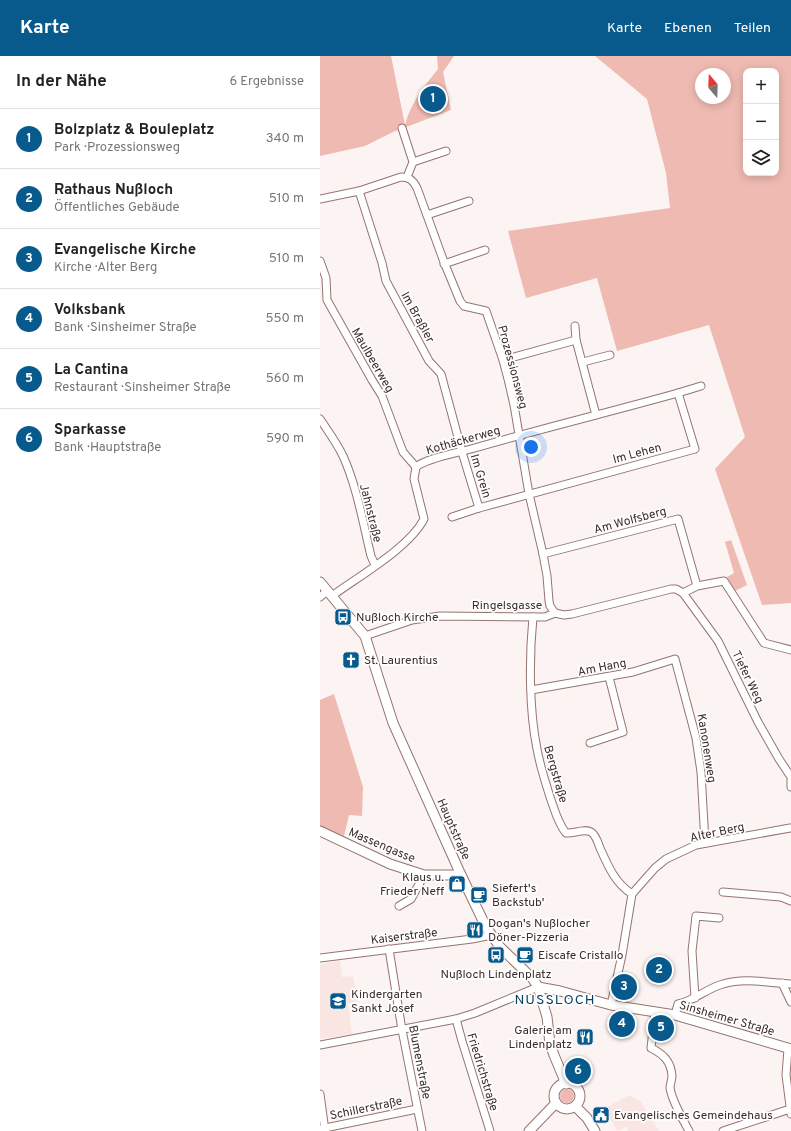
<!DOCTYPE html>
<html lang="de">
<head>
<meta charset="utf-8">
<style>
  body { margin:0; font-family:Overpass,sans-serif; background:#f2f2f2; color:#222 }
  .controls { position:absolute; right:12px; top:12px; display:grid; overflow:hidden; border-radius:8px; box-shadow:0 2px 10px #0003 }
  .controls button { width:36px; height:36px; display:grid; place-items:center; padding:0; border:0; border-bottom:1px solid #e0e0e0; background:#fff; color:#222; font:20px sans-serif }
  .compass { position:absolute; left:375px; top:12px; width:36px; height:36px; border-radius:50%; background:#fff; box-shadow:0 2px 10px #0003; rotate:341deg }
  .you { position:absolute; left:211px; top:391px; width:14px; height:14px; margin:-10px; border:3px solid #fff; border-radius:50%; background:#1a73e8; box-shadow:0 0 0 6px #1a73e833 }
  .badge { display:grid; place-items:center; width:26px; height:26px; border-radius:50%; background:#085a8d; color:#fff; font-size:13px; font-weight:700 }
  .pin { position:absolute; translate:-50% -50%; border:2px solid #fff; box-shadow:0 1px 4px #0006 }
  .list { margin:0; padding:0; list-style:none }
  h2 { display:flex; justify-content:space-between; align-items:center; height:52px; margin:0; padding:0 16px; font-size:17px }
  h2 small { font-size:13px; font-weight:400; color:#767676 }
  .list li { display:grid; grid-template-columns:26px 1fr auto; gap:12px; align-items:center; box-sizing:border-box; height:60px; padding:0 16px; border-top:1px solid #e0e0e0 }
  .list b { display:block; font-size:15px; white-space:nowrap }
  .list p { margin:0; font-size:13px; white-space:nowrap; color:#767676 }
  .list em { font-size:13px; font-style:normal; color:#767676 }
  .icon { flex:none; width:22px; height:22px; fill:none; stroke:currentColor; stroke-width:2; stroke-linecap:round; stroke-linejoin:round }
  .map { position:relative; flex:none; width:471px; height:1075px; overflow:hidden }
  header { display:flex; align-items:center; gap:24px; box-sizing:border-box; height:56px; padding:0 20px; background:#085a8d; color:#fff }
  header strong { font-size:19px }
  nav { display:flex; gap:22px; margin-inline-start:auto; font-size:14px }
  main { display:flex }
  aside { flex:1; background:#fff }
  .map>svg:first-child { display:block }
</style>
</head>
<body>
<header>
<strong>Karte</strong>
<nav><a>Karte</a><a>Ebenen</a><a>Teilen</a></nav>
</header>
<main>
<aside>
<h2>In der Nähe<small>6 Ergebnisse</small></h2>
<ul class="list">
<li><span class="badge">1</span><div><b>Bolzplatz &amp; Bouleplatz</b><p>Park · Prozessionsweg</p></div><em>340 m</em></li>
<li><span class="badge">2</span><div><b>Rathaus Nußloch</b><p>Öffentliches Gebäude</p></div><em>510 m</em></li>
<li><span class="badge">3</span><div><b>Evangelische Kirche</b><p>Kirche · Alter Berg</p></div><em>510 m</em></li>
<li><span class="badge">4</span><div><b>Volksbank</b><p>Bank · Sinsheimer Straße</p></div><em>550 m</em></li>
<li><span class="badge">5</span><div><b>La Cantina</b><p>Restaurant · Sinsheimer Straße</p></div><em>560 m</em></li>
<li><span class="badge">6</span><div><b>Sparkasse</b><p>Bank · Hauptstraße</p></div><em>590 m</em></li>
</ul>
</aside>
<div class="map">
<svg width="471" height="1075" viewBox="0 0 471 1075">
  <rect width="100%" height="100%" fill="#fcf4f3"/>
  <g fill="#f9e6e3">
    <polygon points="20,905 22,921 33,920 34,924 37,946 28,947 32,978 0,983 0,908"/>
    <polygon points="309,1039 320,1045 339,1075 308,1075 306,1071 297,1075 285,1052"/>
  </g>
  <g fill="#efbab1" fill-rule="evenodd">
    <path d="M 0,0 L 71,0 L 85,69 C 90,48 105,29 118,13 L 117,0 L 134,0 L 123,16 L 131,54 L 73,76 L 45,90 L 0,100 Z"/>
    <path d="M 275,0 L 471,0 L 471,547 L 442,549 L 395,413 L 425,381 L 389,269 L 297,295 L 277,222 L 206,242 L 188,175 L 350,152 L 346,117 L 327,43 ZM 426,15 L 456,15 L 456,117 L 426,117 ZM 381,18 L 405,18 L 405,42 L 381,42 Z"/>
    <polygon points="411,484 427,529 415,535 407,521 414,517 405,486"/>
    <polygon points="14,638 43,731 42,760 29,759 24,780 0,772 0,644"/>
    <circle cx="247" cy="1040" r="7"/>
  </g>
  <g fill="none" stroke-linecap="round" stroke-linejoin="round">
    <defs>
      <g id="street">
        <polyline points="82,72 93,106 87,121"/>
        <polyline points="93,106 126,95"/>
        <path d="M 0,143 L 39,135 L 81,121 C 89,121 93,124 97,132 L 124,206 L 140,245 L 144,250 L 166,255 L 183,304 L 188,323 L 194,349 L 209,438 L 223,498 L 227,520 L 229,545 L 230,550 L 235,557"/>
        <polyline points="107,159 149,145"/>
        <polyline points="0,205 6,222 7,244 52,324 62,340 83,396 96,411"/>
        <polyline points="124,208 165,194"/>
        <polyline points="255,270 256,284 276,359"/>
        <polyline points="183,304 256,284"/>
        <polyline points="263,306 290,299"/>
        <polyline points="358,337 381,330"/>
        <path d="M 0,363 C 8,375 17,387 23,400 C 37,431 43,467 51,500 L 55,509"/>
        <polyline points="132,461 159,452"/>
        <polyline points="223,498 358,463 377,530"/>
        <polyline points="363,537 377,530 404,525 444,587 471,594"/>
        <path d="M 12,540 C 39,520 89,492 104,463 L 94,423 L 96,411 C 107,402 137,397 151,393 C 220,373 290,356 358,337 L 375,393 L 159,452 L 142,396 L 121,318 L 109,305 L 66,225 L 62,207 L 39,135"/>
        <polyline points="0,541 7,535"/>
        <path d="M 213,561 C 209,602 209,653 217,693 C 220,710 225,725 230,741 C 234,752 238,768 246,777 C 254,778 264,772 271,776 C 276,779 278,787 280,792 C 288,810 295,827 312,838"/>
        <polyline points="45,580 92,564 120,560 225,561 235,557 244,559 252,558 351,533 356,533 363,537 398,585 438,666 459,703 471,721 471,731"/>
        <polyline points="211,634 313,616 355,603 376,682 381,716 385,787"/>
        <polyline points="270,687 303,676 289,621"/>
        <polyline points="403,836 461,841 471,845"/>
        <polyline points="79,850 91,843 104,819"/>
        <polyline points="69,893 82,974 102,1075"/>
        <polyline points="0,902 152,883 172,879"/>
        <polyline points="462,927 471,946"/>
        <polyline points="375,942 372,895 376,860 399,862"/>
        <polyline points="291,949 302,899 312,838 335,812 346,803 376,789 470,772"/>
        <path d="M 335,956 L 331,992 C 343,998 351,1005 352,1020 C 352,1024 350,1028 350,1032 C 352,1045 363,1064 369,1075"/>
        <path d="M 355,959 L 358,948 C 374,945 387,932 403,928 C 424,921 449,927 471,928"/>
        <polyline points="136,963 142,985 170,1075"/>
        <polyline points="0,989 136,963 155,957 218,931"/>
        <polyline points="468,993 466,1019 471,1058"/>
        <polyline points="0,1038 5,1075"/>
        <polyline points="0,1073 97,1053"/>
        <polyline points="403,1075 470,1053"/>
      </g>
      <g id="secondary">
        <polyline points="0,526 45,580 73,667 141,819 166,871 180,891 213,923 218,931 227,961 230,988 234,999 246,1028"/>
        <polyline points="0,775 70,808 104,819 141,819"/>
        <polyline points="218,931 240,935 291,949 355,959 471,993"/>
        <circle cx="247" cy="1040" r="13"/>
        <polyline points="255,1050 267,1062 275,1075"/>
        <polyline points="209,1075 236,1047"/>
      </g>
    </defs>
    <use href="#street" stroke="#95746e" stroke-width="9"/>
    <use href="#secondary" stroke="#95746e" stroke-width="11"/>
    <use href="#street" stroke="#fff" stroke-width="7"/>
    <use href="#secondary" stroke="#fff" stroke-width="9"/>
  </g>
  <defs>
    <symbol id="bus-square" viewBox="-11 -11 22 22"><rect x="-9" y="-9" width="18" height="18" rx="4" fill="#085a8d" stroke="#fff"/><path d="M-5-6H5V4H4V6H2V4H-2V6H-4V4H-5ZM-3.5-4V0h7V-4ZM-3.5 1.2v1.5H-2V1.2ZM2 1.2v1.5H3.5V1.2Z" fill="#fff"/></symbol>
    <symbol id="church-square" viewBox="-11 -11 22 22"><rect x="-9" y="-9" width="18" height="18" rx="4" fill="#085a8d" stroke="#fff"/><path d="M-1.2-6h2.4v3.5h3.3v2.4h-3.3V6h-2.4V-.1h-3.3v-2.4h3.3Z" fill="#fff"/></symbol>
    <symbol id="shop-square" viewBox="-11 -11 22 22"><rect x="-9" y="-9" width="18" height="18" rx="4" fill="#085a8d" stroke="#fff"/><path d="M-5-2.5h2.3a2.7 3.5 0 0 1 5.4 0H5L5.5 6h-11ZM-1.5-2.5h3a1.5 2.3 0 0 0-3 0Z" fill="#fff"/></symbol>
    <symbol id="cafe-square" viewBox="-11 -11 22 22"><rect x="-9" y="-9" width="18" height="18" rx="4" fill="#085a8d" stroke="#fff"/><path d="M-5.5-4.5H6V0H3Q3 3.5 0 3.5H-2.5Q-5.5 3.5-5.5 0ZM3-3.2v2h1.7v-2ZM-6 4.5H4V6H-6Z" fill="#fff"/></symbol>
    <symbol id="restaurant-square" viewBox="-11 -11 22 22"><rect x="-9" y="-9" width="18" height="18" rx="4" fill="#085a8d" stroke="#fff"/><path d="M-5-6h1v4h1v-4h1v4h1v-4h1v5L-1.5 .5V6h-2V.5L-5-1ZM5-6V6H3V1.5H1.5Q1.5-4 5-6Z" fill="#fff"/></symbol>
    <symbol id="school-square" viewBox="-11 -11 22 22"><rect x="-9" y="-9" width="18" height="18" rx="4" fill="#085a8d" stroke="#fff"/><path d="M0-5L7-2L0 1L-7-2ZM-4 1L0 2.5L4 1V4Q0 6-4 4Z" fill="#fff"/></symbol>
    <symbol id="civic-square" viewBox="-11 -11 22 22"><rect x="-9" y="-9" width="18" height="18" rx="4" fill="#085a8d" stroke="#fff"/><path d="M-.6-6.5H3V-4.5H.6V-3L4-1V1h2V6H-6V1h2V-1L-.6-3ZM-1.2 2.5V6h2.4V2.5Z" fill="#fff"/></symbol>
  </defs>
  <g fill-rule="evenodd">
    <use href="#bus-square" x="13" y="551" width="20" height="20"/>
    <use href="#church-square" x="21" y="594" width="20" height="20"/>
    <use href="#shop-square" x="127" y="818" width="20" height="20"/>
    <use href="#cafe-square" x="149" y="829" width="20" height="20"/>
    <use href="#restaurant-square" x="145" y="864" width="20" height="20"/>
    <use href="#bus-square" x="166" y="889" width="20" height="20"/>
    <use href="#cafe-square" x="195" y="889" width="20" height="20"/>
    <use href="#school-square" x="8" y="935" width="20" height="20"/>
    <use href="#restaurant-square" x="255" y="971" width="20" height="20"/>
    <use href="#civic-square" x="271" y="1049" width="20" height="20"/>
  </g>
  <g text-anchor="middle" stroke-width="3.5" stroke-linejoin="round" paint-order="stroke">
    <g font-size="12" fill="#3b2d2a" stroke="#fff">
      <text transform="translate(98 261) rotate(61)" y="4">Im Braßler</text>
      <text transform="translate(53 304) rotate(60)" y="4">Maulbeerweg</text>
      <text transform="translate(193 311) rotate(75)" y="4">Prozessionsweg</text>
      <text transform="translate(143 384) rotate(-16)" y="4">Kothäckerweg</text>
      <text transform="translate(317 397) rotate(-15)" y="4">Im Lehen</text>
      <text transform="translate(161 420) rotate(73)" y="4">Im Grein</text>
      <text transform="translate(51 457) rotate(76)" y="4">Jahnstraße</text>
      <text transform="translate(310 464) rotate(-15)" y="4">Am Wolfsberg</text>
      <text x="187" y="553">Ringelsgasse</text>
      <text transform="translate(282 611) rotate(-11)" y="4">Am Hang</text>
      <text transform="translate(428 621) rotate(64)" y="4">Tiefer Weg</text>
      <text transform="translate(387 692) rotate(81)" y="4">Kanonenweg</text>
      <text transform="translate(236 718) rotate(74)" y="4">Bergstraße</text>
      <text transform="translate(134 773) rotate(66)" y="4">Hauptstraße</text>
      <text transform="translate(397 776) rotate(-12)" y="4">Alter Berg</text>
      <text transform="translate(62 789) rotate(23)" y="4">Massengasse</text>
      <text transform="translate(84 880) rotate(-7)" y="4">Kaiserstraße</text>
      <text transform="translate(407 962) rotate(16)" y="4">Sinsheimer Straße</text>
      <text transform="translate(100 1006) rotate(79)" y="4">Blumenstraße</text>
      <text transform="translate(163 1016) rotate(73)" y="4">Friedrichstraße</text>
      <text transform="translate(46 1052) rotate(-12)" y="4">Schillerstraße</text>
    </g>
    <g font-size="12" fill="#3b2d2a" stroke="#fff" text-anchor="start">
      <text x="36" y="565">Nußloch Kirche</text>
      <text x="44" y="608">St. Laurentius</text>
      <text x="124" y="825" text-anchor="end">Klaus u.<tspan x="124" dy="14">Frieder Neff</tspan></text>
      <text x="172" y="836">Siefert's<tspan x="172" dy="14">Backstub'</tspan></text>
      <text x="168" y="871">Dogan's Nußlocher<tspan x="168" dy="14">Döner-Pizzeria</tspan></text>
      <text x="218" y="903">Eiscafe Cristallo</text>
      <text x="176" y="922" text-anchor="middle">Nußloch Lindenplatz</text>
      <text x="31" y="942">Kindergarten<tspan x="31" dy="14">Sankt Josef</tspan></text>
      <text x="252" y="978" text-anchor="end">Galerie am<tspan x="252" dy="14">Lindenplatz</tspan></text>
      <text x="294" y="1063">Evangelisches Gemeindehaus</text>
    </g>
    <g font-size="14" letter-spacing="1" fill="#0c4063" stroke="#fff">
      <text x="235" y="948">NUSSLOCH</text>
    </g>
  </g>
</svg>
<div class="controls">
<button>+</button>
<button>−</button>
<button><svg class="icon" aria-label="layers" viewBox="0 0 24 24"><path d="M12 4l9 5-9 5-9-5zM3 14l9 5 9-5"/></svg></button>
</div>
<svg class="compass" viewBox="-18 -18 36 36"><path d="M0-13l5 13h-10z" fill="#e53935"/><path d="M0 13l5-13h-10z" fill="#767676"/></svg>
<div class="you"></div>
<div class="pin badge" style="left:113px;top:43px">1</div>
<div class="pin badge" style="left:339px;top:914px">2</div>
<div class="pin badge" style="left:304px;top:931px">3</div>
<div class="pin badge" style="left:302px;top:968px">4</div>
<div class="pin badge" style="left:341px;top:972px">5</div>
<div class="pin badge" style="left:258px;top:1015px">6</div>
</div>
</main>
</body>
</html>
